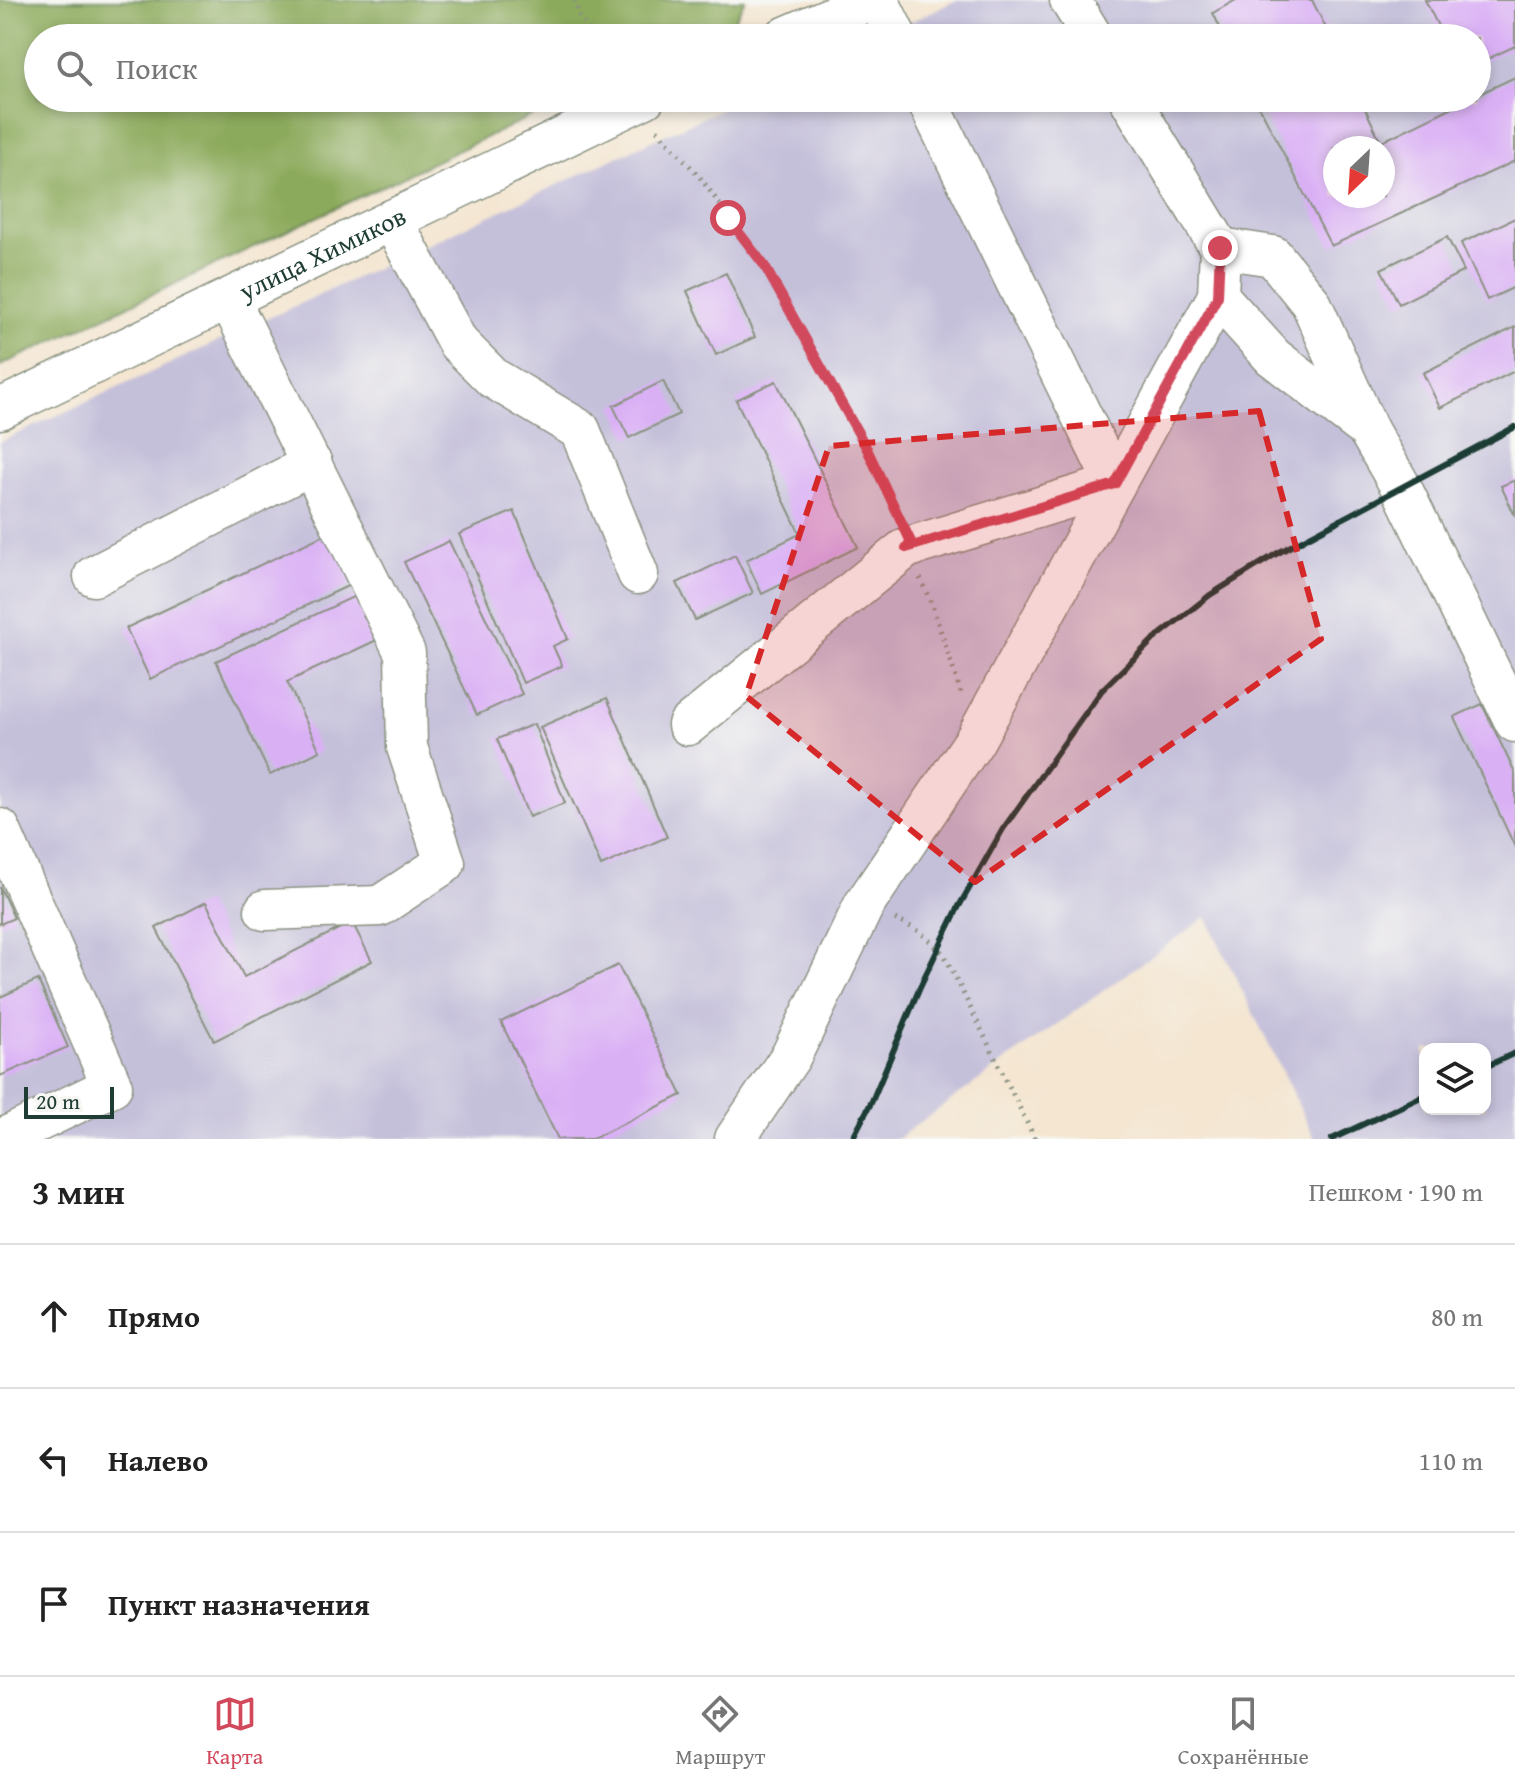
<!DOCTYPE html>
<html lang="ru">
<head>
<meta charset="utf-8">
<style>
  body { margin:0; font-family:"Gentium Book Plus",serif; background:#f6f6f6; color:#222 }
  .controls { position:absolute; right:24px; bottom:24px; display:grid; overflow:hidden; border-radius:16px; box-shadow:0 4px 12px #0003 }
  .controls button { width:72px; height:72px; display:grid; place-items:center; padding:0; border:0; border-bottom:2px solid #e0e0e0; background:#fff; color:#222; font:40px sans-serif }
  .compass { position:absolute; left:1323px; top:136px; width:72px; height:72px; border-radius:50%; background:#fff; box-shadow:0 4px 12px #0003; rotate:205deg }
  .scale { position:absolute; left:24px; bottom:20px; width:90px; box-sizing:border-box; padding-left:8px; border:4px solid #1f3d34; border-top:0; font-size:22px; line-height:28px; white-space:nowrap; color:#1f3d34; -webkit-text-stroke:6px #f6f6f2; paint-order:stroke }
  .stop { position:absolute; width:24px; height:24px; margin:-18px; border:6px solid #d1495b; border-radius:50%; background:#fff }
  .stop.end { background:#d1495b; border-color:#fff; box-shadow:0 2px 8px #0008 }
  .list { margin:0; padding:0; list-style:none }
  h2 { display:flex; justify-content:space-between; align-items:center; height:104px; margin:0; padding:0 32px; font-size:34px }
  h2 small { font-size:26px; font-weight:400; color:#767676 }
  .list li { display:grid; grid-template-columns:52px 1fr auto; gap:24px; align-items:center; box-sizing:border-box; height:144px; padding:0 32px; border-top:2px solid #e0e0e0 }
  .list b { display:block; font-size:30px; white-space:nowrap }
  .list em { font-size:26px; font-style:normal; color:#767676 }
  .icon { flex:none; width:44px; height:44px; fill:none; stroke:currentColor; stroke-width:2; stroke-linecap:round; stroke-linejoin:round }
  .map { position:relative; flex:none; width:1515px; height:1139px; overflow:hidden }
  .search { position:absolute; background:#fff; box-shadow:0 4px 12px #0003; left:24px; right:24px; top:24px; height:88px; display:flex; align-items:center; gap:20px; box-sizing:border-box; padding:0 28px; border-radius:44px; color:#767676; font-size:30px }
  .sheet { height:536px; background:#fff }
  nav { display:flex; justify-content:space-around; align-items:center; box-sizing:border-box; height:112px; border-top:2px solid #e0e0e0; background:#fff; font-size:22px; color:#767676 }
  nav a { display:grid; justify-items:center; gap:4px }
  nav .on { color:#d1495b }
  .map>svg:first-child { display:block }
</style>
</head>
<body>
<div class="map">
<svg width="1515" height="1139" viewBox="0 0 1515 1139">
  <rect width="100%" height="100%" fill="#f6f6f2"/>
  <filter id="ink" filterUnits="userSpaceOnUse"><feTurbulence type="fractalNoise" baseFrequency=".0125" numOctaves="2"/><feDisplacementMap in="SourceGraphic" scale="16" xChannelSelector="R" yChannelSelector="G"/><feConvolveMatrix kernelMatrix="1 2 1 2 8 2 1 2 1" color-interpolation-filters="sRGB"/></filter>
  <filter id="wash" filterUnits="userSpaceOnUse"><feTurbulence type="fractalNoise" baseFrequency=".006" numOctaves="4" result="noise"/><feDisplacementMap in="SourceGraphic" scale="32" xChannelSelector="R" yChannelSelector="G"/><feGaussianBlur stdDeviation="1.8" result="paint"/><feColorMatrix in="noise" values="0 0 0 0 0 0 0 0 0 0 0 0 0 0 0 0 0 1.4 0 .05"/><feComposite in="paint" operator="in"/></filter>
  <g filter="url(#wash)">
    <rect width="100%" height="100%" fill="#f4e6d1"/>
    <path fill="#c5c0da" fill-rule="evenodd" d="M 957,0 L 1515,0 L 1515,1139 L 1315,1139 L 1206,917 L 897,1139 L 0,1139 L 0,442 L 745,98 L 1477,98 L 1477,38 L 875,38 ZM 1335,148 L 1383,148 L 1383,196 L 1335,196 ZM 1425,1049 L 1485,1049 L 1485,1109 L 1425,1109 Z"/>
    <polygon fill="#8caa5c" stroke="#567448" stroke-width="2" points="0,0 745,0 734,21 697,38 38,38 38,98 570,98 0,366"/>
    <g id="blocks">
      <g fill="#dab0f5" fill-rule="evenodd">
        <polygon points="1236,0 1312,0 1331,38 1225,38 1213,13"/>
        <polygon points="1425,0 1515,0 1515,46 1477,64 1477,38 1462,38 1459,31 1444,38"/>
        <path d="M 1515,77 L 1515,161 L 1331,246 L 1255,98 L 1360,98 L 1381,142 L 1471,98 L 1477,98 L 1477,95 ZM 1335,148 L 1383,148 L 1383,196 L 1335,196 Z"/>
        <polygon points="1515,218 1515,287 1487,300 1461,243"/>
        <polygon points="1447,237 1464,271 1399,304 1381,269"/>
        <polygon points="726,273 755,337 716,355 687,291"/>
        <polygon points="1515,327 1515,371 1440,408 1423,373"/>
        <polygon points="663,381 679,414 629,438 613,406"/>
        <polygon points="776,381 858,547 762,594 746,560 800,534 736,400"/>
        <polygon points="1515,480 1515,516 1501,486"/>
        <polygon points="514,511 568,639 553,646 562,666 523,683 459,534"/>
        <polygon points="328,533 352,584 150,679 126,628"/>
        <polygon points="449,541 522,694 477,715 404,562"/>
        <polygon points="735,555 753,593 695,620 677,583"/>
        <polygon points="355,596 377,640 287,682 320,751 270,775 216,661"/>
        <polygon points="607,698 667,837 601,866 540,727"/>
        <polygon points="1482,704 1515,773 1515,847 1454,717"/>
        <polygon points="534,724 565,803 529,817 497,739"/>
        <polygon points="0,887 14,918 0,924"/>
        <polygon points="206,902 244,977 352,922 372,961 214,1041 156,928"/>
        <polygon points="618,965 682,1095 592,1139 558,1139 501,1022"/>
        <polygon points="38,980 68,1047 0,1076 0,997"/>
      </g>
    </g>
  </g>
  <g filter="url(#ink)">
    <use href="#blocks" fill-opacity="0" stroke="#8a9282" stroke-width="2"/>
    <g fill="none" stroke-linecap="round" stroke-linejoin="round">
      <defs>
        <g id="minor">
          <polyline points="878,0 897,38"/>
          <polyline points="1070,0 1093,38"/>
          <polyline points="783,38 871,0"/>
          <polyline points="392,220 458,343 493,378 580,430 638,574"/>
          <polyline points="1220,248 1273,256 1311,303 1368,430"/>
          <polyline points="1218,296 1273,357 1368,430 1402,489 1515,722"/>
          <polyline points="229,299 405,653 407,747 445,863 380,906 265,910"/>
          <path id="s1" d="M 0,409 L 645,98"/>
          <polyline points="94,576 312,464"/>
          <polyline points="688,725 906,548 1115,484 926,98"/>
          <polyline points="0,829 112,1086 2,1139"/>
          <polyline points="735,1139 791,1056 864,905 975,740 1218,296 1220,248 1129,98"/>
        </g>
      </defs>
      <use href="#minor" stroke="#8a9282" stroke-width="43"/>
      <g stroke="#8a9282" stroke-width="5" stroke-dasharray="2 6" stroke-linecap="butt">
        <polyline points="575,0 578,15 593,38"/>
        <polyline points="657,130 699,176 764,265 866,447 900,516"/>
        <polyline points="920,578 932,605 961,693"/>
        <polyline points="895,919 919,931 944,954 1035,1139"/>
      </g>
      <use href="#minor" stroke="#fff" stroke-width="40"/>
      <g stroke="#1f3d34" stroke-width="6">
        <polyline points="1485,1067 1515,1053"/>
        <polyline points="852,1139 872,1101 924,978 958,908 1003,829 1102,690 1153,640 1210,595 1276,554 1515,427"/>
        <polyline points="1332,1139 1425,1095"/>
      </g>
    </g>
  </g>
  <g fill="none" stroke-linecap="round" stroke-linejoin="round" filter="url(#ink)">
    <polyline stroke="#d1495b" stroke-width="10" points="728,218 764,265 866,447 911,542 906,548 1115,484 1218,296 1220,248"/>
  </g>
  <path fill="#d62828" fill-opacity="0.2" stroke="#d62828" stroke-width="6" stroke-dasharray="16 10" stroke-linejoin="round" d="M 1259,411 L 1321,639 L 975,882 L 746,696 L 829,446 Z"/>
  <g text-anchor="middle" stroke-width="7" stroke-linejoin="round" paint-order="stroke">
    <g font-size="26" fill="#1f3d34" stroke="#f6f6f2">
      <text dy="9" stroke="none"><textPath href="#s1" startOffset="358">улица Химиков</textPath></text>
    </g>
  </g>
</svg>
<div class="controls">
<button><svg class="icon" aria-label="layers" viewBox="0 0 24 24"><path d="M12 4l9 5-9 5-9-5zM3 14l9 5 9-5"/></svg></button>
</div>
<svg class="compass" viewBox="-18 -18 36 36"><path d="M0-13l5 13h-10z" fill="#e53935"/><path d="M0 13l5-13h-10z" fill="#767676"/></svg>
<div class="scale">20 m</div>
<div class="stop" style="left:728px;top:218px"></div>
<div class="stop end" style="left:1220px;top:248px"></div>
<div class="search"><svg class="icon" aria-label="search" viewBox="0 0 24 24"><circle cx="10" cy="10" r="6"/><path d="M15 15l6 6"/></svg>Поиск</div>
</div>
<section class="sheet">
<h2>3 мин<small>Пешком · 190 m</small></h2>
<ul class="list">
<li><svg class="icon" aria-label="ahead" viewBox="0 0 24 24"><path d="M12 20V5M6 11l6-6 6 6"/></svg><div><b>Прямо</b></div><em>80 m</em></li>
<li><svg class="icon" aria-label="left" viewBox="0 0 24 24"><path d="M17 20v-9H6M10 6l-5 5 5 5"/></svg><div><b>Налево</b></div><em>110 m</em></li>
<li><svg class="icon" aria-label="arrive" viewBox="0 0 24 24"><path d="M6 21V4h12l-3 4 3 4H6"/></svg><div><b>Пункт назначения</b></div></li>
</ul>
</section>
<nav>
<a class="on"><svg class="icon" aria-label="map" viewBox="0 0 24 24"><path d="M3 6l6-2 6 2 6-2v14l-6 2-6-2-6 2zM9 4v14M15 6v14"/></svg>Карта</a>
<a><svg class="icon" aria-label="directions" viewBox="0 0 24 24"><path d="M12 3l9 9-9 9-9-9zM9 14v-3h6M13 9l2 2-2 2"/></svg>Маршрут</a>
<a><svg class="icon" aria-label="saved" viewBox="0 0 24 24"><path d="M7 4h10v16l-5-4-5 4z"/></svg>Сохранённые</a>
</nav>
</body>
</html>
